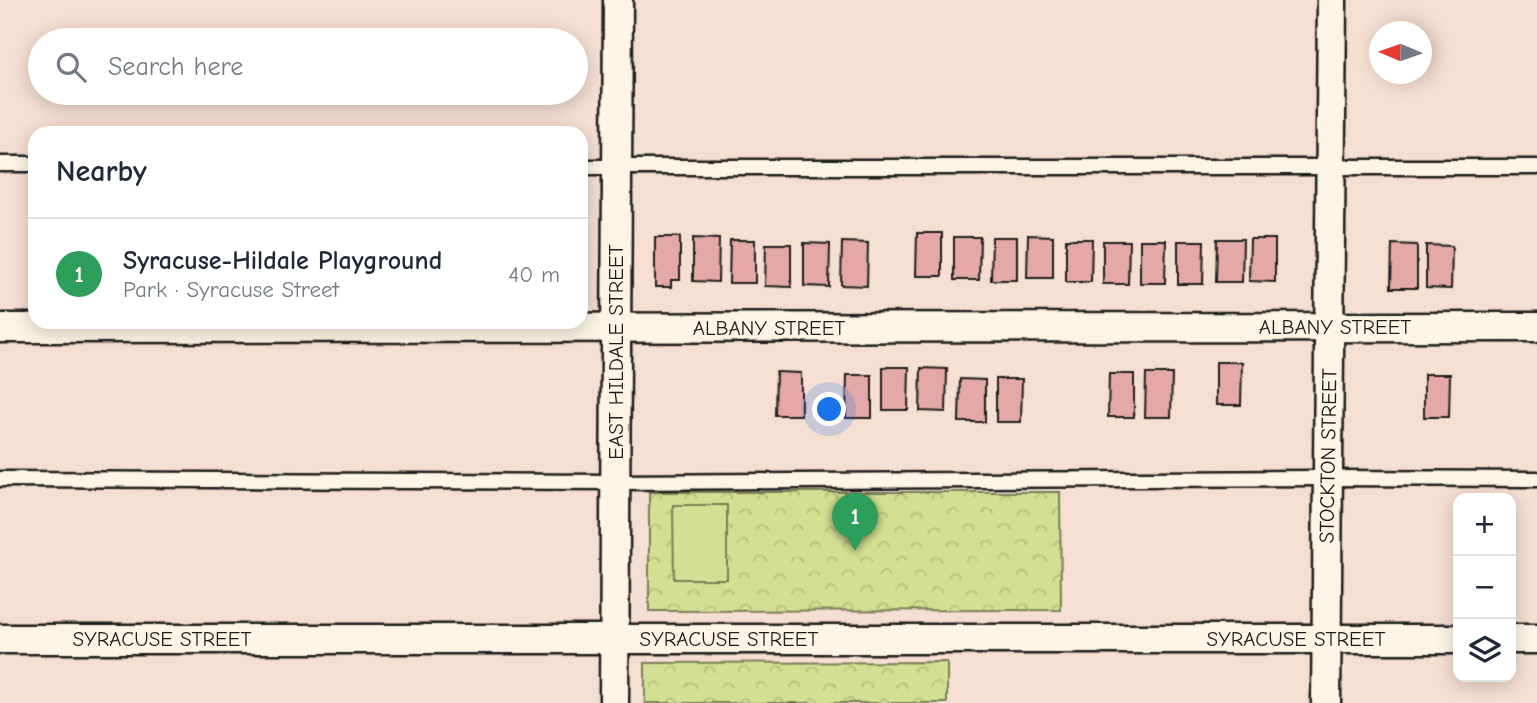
<!DOCTYPE html>
<html lang="en">
<head>
<meta charset="utf-8">
<style>
  body { margin:0; font-family:"Comic Neue",sans-serif; background:#f2f2f3; color:#1f2937 }
  .controls { position:absolute; right:21px; bottom:21px; display:grid; overflow:hidden; border-radius:14px; box-shadow:0 4px 18px #0003 }
  .controls button { width:63px; height:63px; display:grid; place-items:center; padding:0; border:0; border-bottom:2px solid #e0e1e3; background:#fff; color:#1f2937; font:35px sans-serif }
  .compass { position:absolute; left:1369px; top:21px; width:63px; height:63px; border-radius:50%; background:#fff; box-shadow:0 4px 18px #0003; rotate:272deg }
  .you { position:absolute; left:830px; top:410px; width:24px; height:24px; margin:-18px; border:5px solid #fff; border-radius:50%; background:#1a73e8; box-shadow:0 0 0 10px #1a73e833 }
  .badge { display:grid; place-items:center; width:46px; height:46px; border-radius:50%; background:#1f6fb2; color:#fff; font-size:23px; font-weight:700 }
  .pin { position:absolute; translate:-50% -58px; filter:drop-shadow(0 2px 4px #0008) }
  .pin::after { content:''; position:absolute; top:37px; width:24px; height:21px; background:inherit; clip-path:polygon(0 0,100% 0,50% 100%) }
  .list { margin:0; padding:0; list-style:none }
  h2 { display:flex; justify-content:space-between; align-items:center; height:91px; margin:0; padding:0 28px; font-size:30px }
  h2 small { font-size:23px; font-weight:400; color:#747a83 }
  .list li { display:grid; grid-template-columns:46px 1fr auto; gap:21px; align-items:center; box-sizing:border-box; height:112px; padding:0 28px; border-top:2px solid #e0e1e3 }
  .list b { display:block; font-size:26px; white-space:nowrap }
  .list p { margin:0; font-size:23px; white-space:nowrap; color:#747a83 }
  .list em { font-size:23px; font-style:normal; color:#747a83 }
  .icon { flex:none; width:38px; height:38px; fill:none; stroke:currentColor; stroke-width:2; stroke-linecap:round; stroke-linejoin:round }
  .map { position:relative; flex:none; width:1537px; height:703px; overflow:hidden }
  .search { position:absolute; background:#fff; box-shadow:0 4px 18px #0003; left:28px; top:28px; width:560px; height:77px; display:flex; align-items:center; gap:18px; box-sizing:border-box; padding:0 24px; border-radius:38px; color:#747a83; font-size:26px }
  .panel { position:absolute; background:#fff; box-shadow:0 4px 18px #0003; left:28px; top:126px; width:560px; height:203px; border-radius:21px }
  .map>svg:first-child { display:block }
</style>
</head>
<body>
<div class="map">
<svg width="1537" height="703" viewBox="0 0 1537 703">
  <defs>
    <pattern id="forest-crowns" width="20" height="18" patternUnits="userSpaceOnUse" patternTransform="scale(1.75)"><rect width="20" height="18" fill="#d3df92"/><path d="M2 6a3 3 0 1 1 6 0M12 15a3 3 0 1 1 6 0" fill="none" stroke="#b5bf7d"/></pattern>
  </defs>
  <rect width="100%" height="100%" fill="#f5ded2"/>
  <filter id="ink" filterUnits="userSpaceOnUse"><feTurbulence type="fractalNoise" baseFrequency=".0143" numOctaves="2"/><feDisplacementMap in="SourceGraphic" scale="14" xChannelSelector="R" yChannelSelector="G"/><feConvolveMatrix kernelMatrix="1 2 1 2 8 2 1 2 1" color-interpolation-filters="sRGB"/></filter>
  <g filter="url(#ink)">
    <g fill="url(#forest-crowns)" stroke="#787e57" stroke-width="2">
      <polygon points="649,492 1060,492 1061,610 649,611"/>
      <polygon points="947,662 947,703 645,703 645,663"/>
    </g>
    <polygon fill="#d3df92" stroke="#787e57" stroke-width="2" points="673,505 727,505 727,579 674,579"/>
    <g fill="#e4a9a7" stroke="#1c1c1c" stroke-width="2">
      <polygon points="917,233 942,233 942,276 916,276"/>
      <polygon points="1028,235 1053,236 1053,278 1027,278"/>
      <polygon points="655,237 680,237 680,280 671,280 671,287 655,287"/>
      <polygon points="954,237 980,237 979,280 954,280"/>
      <polygon points="992,237 1017,237 1017,280 991,280"/>
      <polygon points="693,238 719,239 718,282 693,281"/>
      <polygon points="1066,239 1092,239 1091,282 1066,282"/>
      <polygon points="1217,239 1243,239 1242,282 1216,282"/>
      <polygon points="1250,239 1275,239 1275,282 1249,281"/>
      <polygon points="730,240 755,240 755,283 729,283"/>
      <polygon points="1140,240 1166,240 1165,283 1140,283"/>
      <polygon points="1103,241 1129,241 1128,284 1103,284"/>
      <polygon points="1178,241 1204,241 1203,284 1178,284"/>
      <polygon points="842,242 868,243 867,286 841,285"/>
      <polygon points="804,243 830,244 829,287 804,286"/>
      <polygon points="766,244 791,244 791,287 765,286"/>
      <polygon points="1392,244 1417,245 1417,288 1391,288"/>
      <polygon points="1426,245 1452,246 1451,289 1426,288"/>
      <polygon points="1216,362 1242,362 1241,405 1216,405"/>
      <polygon points="883,367 909,367 908,410 883,410"/>
      <polygon points="921,368 947,369 946,412 920,411"/>
      <polygon points="776,372 801,373 801,415 775,415"/>
      <polygon points="1109,374 1134,374 1134,417 1108,417"/>
      <polygon points="1146,374 1172,374 1171,417 1145,417"/>
      <polygon points="1424,374 1450,374 1449,417 1424,417"/>
      <polygon points="847,375 872,375 872,418 846,418"/>
      <polygon points="960,379 985,380 985,422 959,422"/>
      <polygon points="996,379 1022,379 1021,422 996,422"/>
    </g>
    <g fill="none" stroke-linecap="round" stroke-linejoin="round">
      <defs>
        <g id="service">
          <polyline points="0,164 35,164"/>
          <polyline points="581,167 1537,167"/>
          <polyline points="0,479 615,482 1328,478 1537,479"/>
        </g>
        <g id="minor">
          <polyline points="0,328 1537,327"/>
          <polyline points="0,639 1458,639"/>
          <polyline points="1511,639 1537,639"/>
          <polyline points="614,703 618,0"/>
          <polyline points="1326,703 1332,0"/>
        </g>
      </defs>
      <use href="#service" stroke="#1c1c1c" stroke-width="19"/>
      <use href="#minor" stroke="#1c1c1c" stroke-width="33"/>
      <use href="#service" stroke="#fcf5e5" stroke-width="14"/>
      <use href="#minor" stroke="#fcf5e5" stroke-width="28"/>
    </g>
  </g>
  <g text-anchor="middle" stroke-width="7" stroke-linejoin="round" paint-order="stroke">
    <g font-size="21" fill="#1c1c1c" stroke="#fcf5e5">
      <text x="1335" y="334">ALBANY STREET</text>
      <text x="769" y="335">ALBANY STREET</text>
      <text transform="translate(616 352) rotate(-90)" y="7">EAST HILDALE STREET</text>
      <text transform="translate(1328 456) rotate(-89)" y="7">STOCKTON STREET</text>
      <text x="162" y="646">SYRACUSE STREET</text>
      <text x="729" y="646">SYRACUSE STREET</text>
      <text x="1296" y="646">SYRACUSE STREET</text>
    </g>
  </g>
</svg>
<div class="controls">
<button>+</button>
<button>−</button>
<button><svg class="icon" aria-label="layers" viewBox="0 0 24 24"><path d="M12 4l9 5-9 5-9-5zM3 14l9 5 9-5"/></svg></button>
</div>
<svg class="compass" viewBox="-18 -18 36 36"><path d="M0-13l5 13h-10z" fill="#e53935"/><path d="M0 13l5-13h-10z" fill="#747a83"/></svg>
<div class="you"></div>
<div class="pin badge" style="left:855px;top:551px;background:#2e9e5b">1</div>
<div class="search"><svg class="icon" aria-label="search" viewBox="0 0 24 24"><circle cx="10" cy="10" r="6"/><path d="M15 15l6 6"/></svg>Search here</div>
<section class="panel">
<h2>Nearby<small></small></h2>
<ul class="list">
<li><span class="badge" style="background:#2e9e5b">1</span><div><b>Syracuse-Hildale Playground</b><p>Park · Syracuse Street</p></div><em>40 m</em></li>
</ul>
</section>
</div>
</body>
</html>
